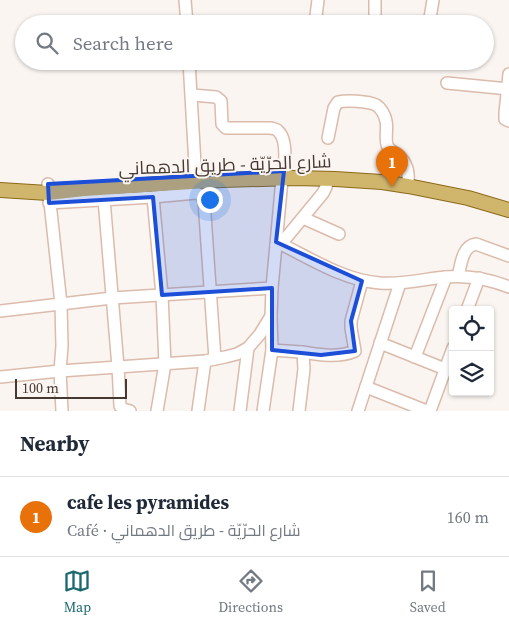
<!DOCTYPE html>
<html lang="en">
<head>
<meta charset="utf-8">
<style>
  body { margin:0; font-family:"Source Serif 4",Cairo,serif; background:#f6f6f7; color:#1f2937 }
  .controls { position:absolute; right:15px; bottom:15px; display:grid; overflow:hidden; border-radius:5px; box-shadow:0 1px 4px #0004 }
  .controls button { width:45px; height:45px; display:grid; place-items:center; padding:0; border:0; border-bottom:1px solid #e0e1e3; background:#fff; color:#1f2937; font:25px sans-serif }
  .scale { position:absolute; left:15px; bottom:12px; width:112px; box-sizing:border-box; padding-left:5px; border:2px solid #453932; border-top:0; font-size:14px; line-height:18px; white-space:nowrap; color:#453932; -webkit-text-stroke:4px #fbf5f1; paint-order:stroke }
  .you { position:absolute; left:209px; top:199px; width:18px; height:18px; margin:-12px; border:4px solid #fff; border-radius:50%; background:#1a73e8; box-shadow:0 0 0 8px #1a73e833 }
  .badge { display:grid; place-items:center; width:32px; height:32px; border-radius:50%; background:#1b686e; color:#fff; font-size:16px; font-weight:700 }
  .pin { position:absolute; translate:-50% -41px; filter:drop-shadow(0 1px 2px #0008) }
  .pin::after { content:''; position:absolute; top:26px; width:18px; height:15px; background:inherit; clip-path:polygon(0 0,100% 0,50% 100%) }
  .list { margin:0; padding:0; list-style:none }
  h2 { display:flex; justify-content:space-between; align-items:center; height:65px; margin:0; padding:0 20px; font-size:21px }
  h2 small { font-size:16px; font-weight:400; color:#747a83 }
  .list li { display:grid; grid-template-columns:32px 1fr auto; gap:15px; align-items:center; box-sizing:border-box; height:80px; padding:0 20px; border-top:1px solid #e0e1e3 }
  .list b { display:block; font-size:19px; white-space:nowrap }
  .list p { margin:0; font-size:16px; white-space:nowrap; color:#747a83 }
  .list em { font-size:16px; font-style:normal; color:#747a83 }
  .icon { flex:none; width:28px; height:28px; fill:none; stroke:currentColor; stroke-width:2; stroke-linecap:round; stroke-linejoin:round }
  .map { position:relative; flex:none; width:509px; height:411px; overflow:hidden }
  .search { position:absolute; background:#fff; box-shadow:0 1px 4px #0004; left:15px; right:15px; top:15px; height:55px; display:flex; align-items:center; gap:12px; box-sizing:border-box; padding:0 18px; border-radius:28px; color:#747a83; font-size:19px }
  .sheet { height:145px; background:#fff }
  nav { display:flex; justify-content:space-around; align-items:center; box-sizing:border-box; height:70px; border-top:1px solid #e0e1e3; background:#fff; font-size:14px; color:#747a83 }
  nav a { display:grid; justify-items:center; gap:2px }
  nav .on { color:#1b686e }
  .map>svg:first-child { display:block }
</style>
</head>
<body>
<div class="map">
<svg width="509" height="411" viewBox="0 0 509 411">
  <rect width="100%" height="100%" fill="#fbf5f1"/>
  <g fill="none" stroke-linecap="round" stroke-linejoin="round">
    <defs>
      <g id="minor">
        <polyline points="185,0 187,24"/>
        <polyline points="315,24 318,0"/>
        <polyline points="375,24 375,0"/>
        <polyline points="429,24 433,0"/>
        <polyline points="189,61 196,182"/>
        <polyline points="381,61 400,62 402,61"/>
        <polyline points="509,74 505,113 505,119 509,121"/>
        <polyline points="447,83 509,89"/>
        <path d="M 328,138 L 334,108 L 338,102 C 346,100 368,101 376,105 C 381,108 385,115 386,121 C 388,129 384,141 388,147 C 390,151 394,152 397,154 C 408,163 409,173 408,186"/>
        <polyline points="48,184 61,304 62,346 60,371 62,411"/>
        <polyline points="153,197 162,295 165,364 157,411"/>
        <polyline points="104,199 118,367 120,406 123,409 130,411"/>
        <path d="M 49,203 L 153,197 L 196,193 C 206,195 204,207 205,215 L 215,359"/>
        <polyline points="303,218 339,234"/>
        <polyline points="281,244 323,193 326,187 328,179"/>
        <path d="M 276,245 L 281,244 C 311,259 346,281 380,283 C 402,285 424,279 445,277 C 467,275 489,279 509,287"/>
        <path d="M 458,276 C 461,265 462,246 476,244 L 509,256"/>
        <polyline points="467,310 479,278"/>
        <polyline points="0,311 112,298 272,288"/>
        <polyline points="271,316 272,350 301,352 303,354 304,369 299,411"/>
        <polyline points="380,343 415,357 446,277"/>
        <path d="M 302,352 C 319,355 339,358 355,351 L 351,328 L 351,321 L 362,281"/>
        <polyline points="415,357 445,369"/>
        <path d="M 0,377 L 60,371 L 205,361 L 225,357 L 237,354 L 248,348 L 260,334 L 271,316 L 272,288 L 282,179 C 285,168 288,139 278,131 C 277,129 274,129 271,128 L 226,128 L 222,124 L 221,101 L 216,97 L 192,95"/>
        <polyline points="366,387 427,411"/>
        <polyline points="198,411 205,361"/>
        <polyline points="240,411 248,348"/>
        <polyline points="263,411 272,350"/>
        <polyline points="358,411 400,283"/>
        <polyline points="430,411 453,348"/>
      </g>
      <polyline id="major" points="0,190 48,193 84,189 222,180 295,178 335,179 382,182 408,186 468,198 509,210"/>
    </defs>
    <use href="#minor" stroke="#dbbbab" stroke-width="14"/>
    <use href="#major" stroke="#8b6a18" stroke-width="16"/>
    <use href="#minor" stroke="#fff" stroke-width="11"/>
    <use href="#major" stroke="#d0b56c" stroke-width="14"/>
  </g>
  <path fill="#1d4ed8" fill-opacity="0.2" stroke="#1d4ed8" stroke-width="4" stroke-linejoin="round" d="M 284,171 L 276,242 L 362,281 L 351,321 L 355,351 L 321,355 L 272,350 L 272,288 L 162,295 L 153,197 L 49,203 L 48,184 Z"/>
  <g text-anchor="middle" stroke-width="4" stroke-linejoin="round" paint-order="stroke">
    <g font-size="18" fill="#453932" stroke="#fbf5f1">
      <text transform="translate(225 165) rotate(-2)" y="6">شارع الحرّيّة - طريق الدهماني</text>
    </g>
  </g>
</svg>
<div class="controls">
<button><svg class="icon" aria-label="locate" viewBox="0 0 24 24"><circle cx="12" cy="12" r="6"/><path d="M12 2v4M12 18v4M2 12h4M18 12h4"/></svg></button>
<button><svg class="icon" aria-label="layers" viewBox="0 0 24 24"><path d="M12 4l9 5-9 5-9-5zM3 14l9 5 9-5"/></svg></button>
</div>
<div class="scale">100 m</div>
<div class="you"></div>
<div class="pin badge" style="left:392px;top:187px;background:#e8710a">1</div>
<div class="search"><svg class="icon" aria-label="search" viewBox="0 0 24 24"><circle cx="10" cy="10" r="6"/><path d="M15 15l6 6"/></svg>Search here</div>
</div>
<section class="sheet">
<h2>Nearby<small></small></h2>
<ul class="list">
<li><span class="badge" style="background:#e8710a">1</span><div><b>cafe les pyramides</b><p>Café · شارع الحرّيّة - طريق الدهماني</p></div><em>160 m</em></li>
</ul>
</section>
<nav>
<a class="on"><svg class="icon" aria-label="map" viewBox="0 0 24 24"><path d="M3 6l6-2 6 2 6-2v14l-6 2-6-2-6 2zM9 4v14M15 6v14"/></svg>Map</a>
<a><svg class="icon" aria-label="directions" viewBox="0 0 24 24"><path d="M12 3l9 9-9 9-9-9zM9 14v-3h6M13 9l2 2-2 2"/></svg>Directions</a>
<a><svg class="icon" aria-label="saved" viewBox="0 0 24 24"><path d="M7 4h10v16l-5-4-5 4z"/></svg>Saved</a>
</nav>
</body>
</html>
